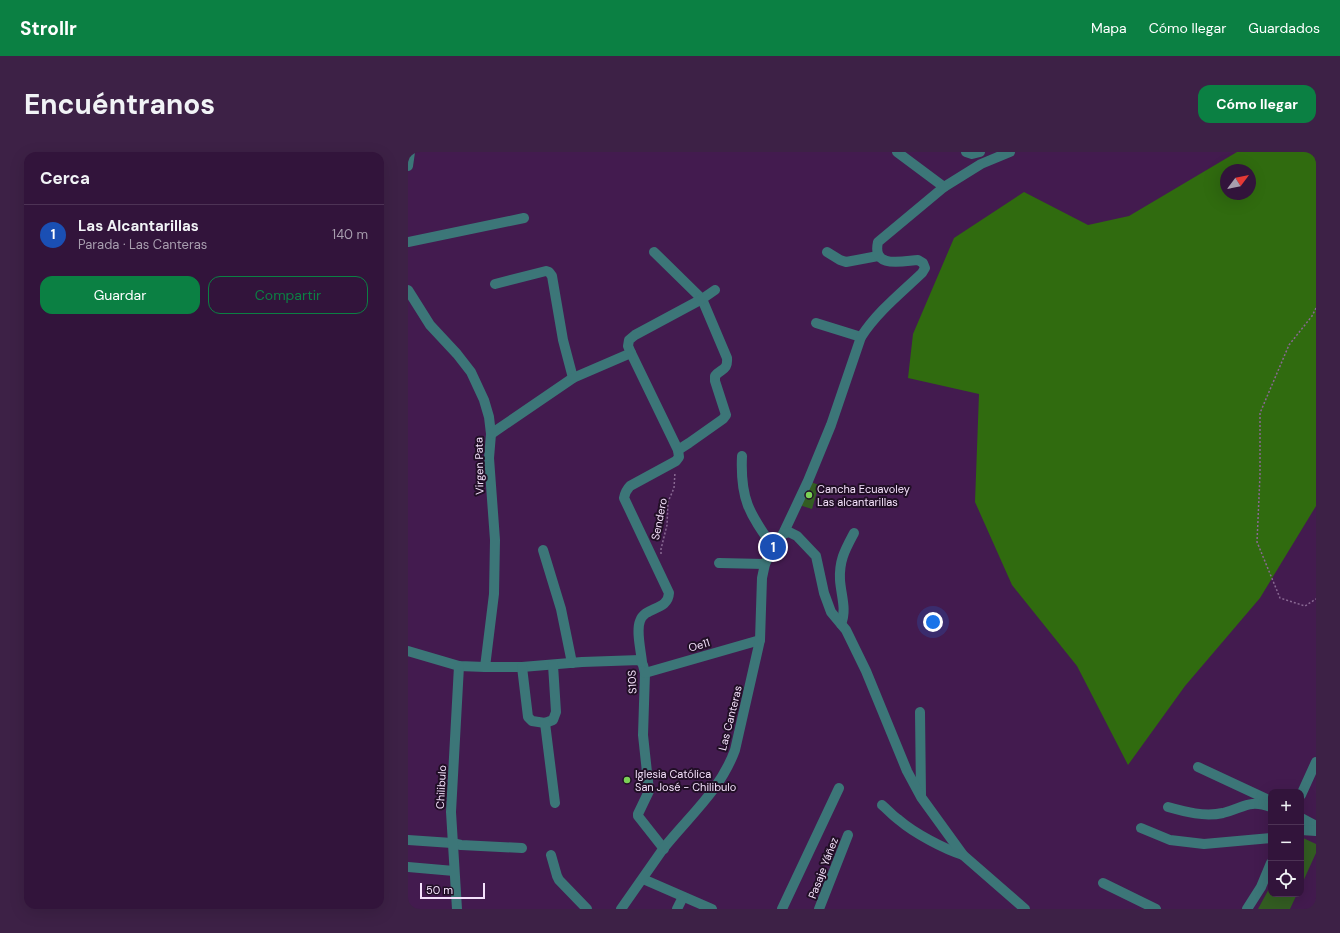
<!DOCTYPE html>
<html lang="es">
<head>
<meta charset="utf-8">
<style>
  body { margin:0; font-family:"DM Sans",sans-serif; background:#3d2146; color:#f1f3f6 }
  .controls { position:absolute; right:12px; bottom:12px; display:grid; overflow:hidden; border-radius:8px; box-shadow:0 4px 16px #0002 }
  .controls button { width:36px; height:36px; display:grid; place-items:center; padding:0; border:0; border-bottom:1px solid #4d3355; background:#32143b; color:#f1f3f6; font:20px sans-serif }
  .compass { position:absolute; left:812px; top:12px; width:36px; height:36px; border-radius:50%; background:#32143b; box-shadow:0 4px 16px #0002; rotate:58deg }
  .scale { position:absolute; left:12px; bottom:10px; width:65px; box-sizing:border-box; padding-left:4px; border:2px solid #f4e1fb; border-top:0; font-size:11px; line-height:14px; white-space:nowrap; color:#f4e1fb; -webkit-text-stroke:3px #210f26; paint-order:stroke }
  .you { position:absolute; left:525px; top:470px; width:14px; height:14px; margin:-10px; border:3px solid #fff; border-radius:50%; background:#1a73e8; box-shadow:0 0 0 6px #1a73e833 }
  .badge { display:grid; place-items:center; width:26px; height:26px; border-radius:50%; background:#0b8043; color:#fff; font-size:13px; font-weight:700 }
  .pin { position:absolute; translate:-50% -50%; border:2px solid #fff; box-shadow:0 1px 4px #0006 }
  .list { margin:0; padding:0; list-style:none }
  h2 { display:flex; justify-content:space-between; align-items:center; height:52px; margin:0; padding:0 16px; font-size:17px }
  h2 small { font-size:13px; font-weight:400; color:#a89eaf }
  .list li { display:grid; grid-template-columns:26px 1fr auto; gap:12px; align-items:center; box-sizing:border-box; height:60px; padding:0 16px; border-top:1px solid #4d3355 }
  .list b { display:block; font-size:15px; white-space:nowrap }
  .list p { margin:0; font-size:13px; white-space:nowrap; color:#a89eaf }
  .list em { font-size:13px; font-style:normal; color:#a89eaf }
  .actions { display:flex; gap:8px; padding:12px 16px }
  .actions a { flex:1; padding:9px 0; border:1px solid #0b8043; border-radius:12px; text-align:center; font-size:14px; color:#0b8043 }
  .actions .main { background:#0b8043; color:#fff }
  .icon { flex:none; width:22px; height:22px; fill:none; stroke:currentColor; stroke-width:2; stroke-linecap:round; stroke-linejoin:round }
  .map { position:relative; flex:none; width:908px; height:757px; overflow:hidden; border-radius:12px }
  header { display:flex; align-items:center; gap:24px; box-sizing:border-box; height:56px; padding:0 20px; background:#0b8043; color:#fff }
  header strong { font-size:19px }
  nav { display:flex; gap:22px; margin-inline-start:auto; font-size:14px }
  .intro { display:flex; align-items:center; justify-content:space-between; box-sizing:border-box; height:96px; padding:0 24px }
  h1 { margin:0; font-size:28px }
  .button { padding:10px 18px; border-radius:12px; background:#0b8043; color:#fff; font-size:14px; font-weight:700 }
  main { display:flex; gap:24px; padding:0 24px }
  aside { flex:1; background:#32143b; border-radius:12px; box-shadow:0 4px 16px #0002 }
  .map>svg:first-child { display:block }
</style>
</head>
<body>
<header>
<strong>Strollr</strong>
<nav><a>Mapa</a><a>Cómo llegar</a><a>Guardados</a></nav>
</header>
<div class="intro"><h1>Encuéntranos</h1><a class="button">Cómo llegar</a></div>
<main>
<aside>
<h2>Cerca<small></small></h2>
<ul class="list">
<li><span class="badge" style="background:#1a4fb4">1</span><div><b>Las Alcantarillas</b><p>Parada · Las Canteras</p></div><em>140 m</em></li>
</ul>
<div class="actions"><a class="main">Guardar</a><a>Compartir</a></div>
</aside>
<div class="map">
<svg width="908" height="757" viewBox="0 0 908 757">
  <rect width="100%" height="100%" fill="#431b4f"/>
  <g fill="#335d22">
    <polygon points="400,329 411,333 404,357 391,353"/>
    <polygon points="893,685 908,692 908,701 893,734"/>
    <polygon points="863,733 863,742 889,742 882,757 850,757"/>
  </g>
  <path fill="#306b0f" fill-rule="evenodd" d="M 829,0 L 908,0 L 908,354 L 852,446 L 777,534 L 720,613 L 669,514 L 604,433 L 567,350 L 571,242 L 500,226 L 505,182 L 546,86 L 616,40 L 680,73 L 721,64 ZM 818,18 L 842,18 L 842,42 L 818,42 Z"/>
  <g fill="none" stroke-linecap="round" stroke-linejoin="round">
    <g stroke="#896993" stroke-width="1.5" stroke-dasharray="2 2" stroke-linecap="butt">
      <polyline points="908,156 904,164 881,193 852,261 852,323 849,390 872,446 897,454 908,447"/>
      <polyline points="253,402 253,397 259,373 260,350 266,336 267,320"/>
    </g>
    <g stroke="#3c7678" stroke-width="10">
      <polyline points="489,0 536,35"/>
      <polyline points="558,0 564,2 572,0"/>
      <polyline points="0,14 2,0"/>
      <polyline points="0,90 116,66"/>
      <path d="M 246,100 L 294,147 L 319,206 C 320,219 313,216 307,224 L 307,229 L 318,263 L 315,267 L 281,291 L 270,298"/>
      <polyline points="419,100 432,108 438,110 470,104"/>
      <polyline points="87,132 138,119 141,120 144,124 155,188 165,226"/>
      <polyline points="0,138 22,173 49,202 63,220 76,248 81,265 83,282 81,306 87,388 86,442 77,515"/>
      <polyline points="408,171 453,185"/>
      <polyline points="83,282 165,226 223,201"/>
      <path d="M 334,304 C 332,347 341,361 365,395"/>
      <path d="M 375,382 L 400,329 L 423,273 L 453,185 C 469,160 493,141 514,121 L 517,116 L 515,111 L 510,108 C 494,109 464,117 470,90 L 536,35 L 573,12 L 602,0"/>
      <polyline points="135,398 153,457 164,511"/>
      <polyline points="311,411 357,412"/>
      <path d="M 433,472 C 439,458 433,443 432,428 C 431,408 437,398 446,381"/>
      <polyline points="0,499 51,514 77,515 114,515 174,510 232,508 235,513 237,521 235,583 241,639 230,662 230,664 256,697"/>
      <path d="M 234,510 C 233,499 228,479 232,469 C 237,454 260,459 261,441 L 216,346 C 217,341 218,338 222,334 L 268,309 L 271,305 L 270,298 L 223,201 L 220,194 L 221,188 L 227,183 L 294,147 L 307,138"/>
      <polyline points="114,515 120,565 124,569 137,571 145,568 148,560 145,513"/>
      <polyline points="237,521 352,488"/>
      <polyline points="512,560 513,643"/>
      <polyline points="137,571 147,651"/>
      <polyline points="790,615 863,649"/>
      <polyline points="893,643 908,610"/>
      <path d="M 474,653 C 480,658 485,664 491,668 C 506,681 536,697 555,703"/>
      <path d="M 760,655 C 778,660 796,665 815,661 C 836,656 840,647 863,655"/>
      <polyline points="893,666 908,674"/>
      <polyline points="733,676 762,688 796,692 863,686"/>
      <polyline points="893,678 908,679"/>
      <polyline points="0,688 44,691 53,693 114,696"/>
      <polyline points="143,703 149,724 151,728 179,757"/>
      <polyline points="0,715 46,719"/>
      <polyline points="235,727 304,757"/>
      <polyline points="695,731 748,757"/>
      <polyline points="49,757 43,660 51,514"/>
      <path d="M 213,757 C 227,737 241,717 255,697 C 281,664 312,639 327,598 L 352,488 L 354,426 L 357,412 L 365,395 L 375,382 L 381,380 L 389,384 L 408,404 L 416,441 L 423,460 L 438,478 L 458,519 L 499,619 L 513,645 L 555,703 L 617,757"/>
      <polyline points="269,757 275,745"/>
      <polyline points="374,757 431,636"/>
      <polyline points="411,757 440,683"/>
      <polyline points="839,757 853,735 863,711"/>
    </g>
  </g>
  <g fill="#7bd156" stroke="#210f26" stroke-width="1.5">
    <circle cx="401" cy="343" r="4"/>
    <circle cx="219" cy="628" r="4"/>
  </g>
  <g text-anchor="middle" stroke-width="4" stroke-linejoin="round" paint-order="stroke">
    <g font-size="11" fill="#f4e1fb" stroke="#210f26">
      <text transform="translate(71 314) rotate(-91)" y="4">Virgen Pata</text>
      <text transform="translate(251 367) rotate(-79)" y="4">Sendero</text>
      <text transform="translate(291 493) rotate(-16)" y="4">Oe11</text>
      <text transform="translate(224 530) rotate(-93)" y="4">S10S</text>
      <text transform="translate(322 566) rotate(-76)" y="4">Las Canteras</text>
      <text transform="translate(33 635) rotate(-87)" y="4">Chilibulo</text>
      <text transform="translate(415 716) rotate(-69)" y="4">Pasaje Yáñez</text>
    </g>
    <g font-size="11" fill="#f4e1fb" stroke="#210f26" text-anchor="start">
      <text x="409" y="341">Cancha Ecuavoley<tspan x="409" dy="13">Las alcantarillas</tspan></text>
      <text x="227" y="626">Iglesia Católica<tspan x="227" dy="13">San José - Chilibulo</tspan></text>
    </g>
  </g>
</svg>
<div class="controls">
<button>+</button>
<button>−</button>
<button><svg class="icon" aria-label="locate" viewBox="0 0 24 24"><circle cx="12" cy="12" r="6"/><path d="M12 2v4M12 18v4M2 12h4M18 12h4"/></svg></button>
</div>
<svg class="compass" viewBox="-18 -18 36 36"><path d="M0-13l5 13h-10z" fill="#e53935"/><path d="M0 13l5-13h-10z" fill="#a89eaf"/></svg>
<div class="scale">50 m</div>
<div class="you"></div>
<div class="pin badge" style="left:365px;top:395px;background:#1a4fb4">1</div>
</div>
</main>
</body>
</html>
